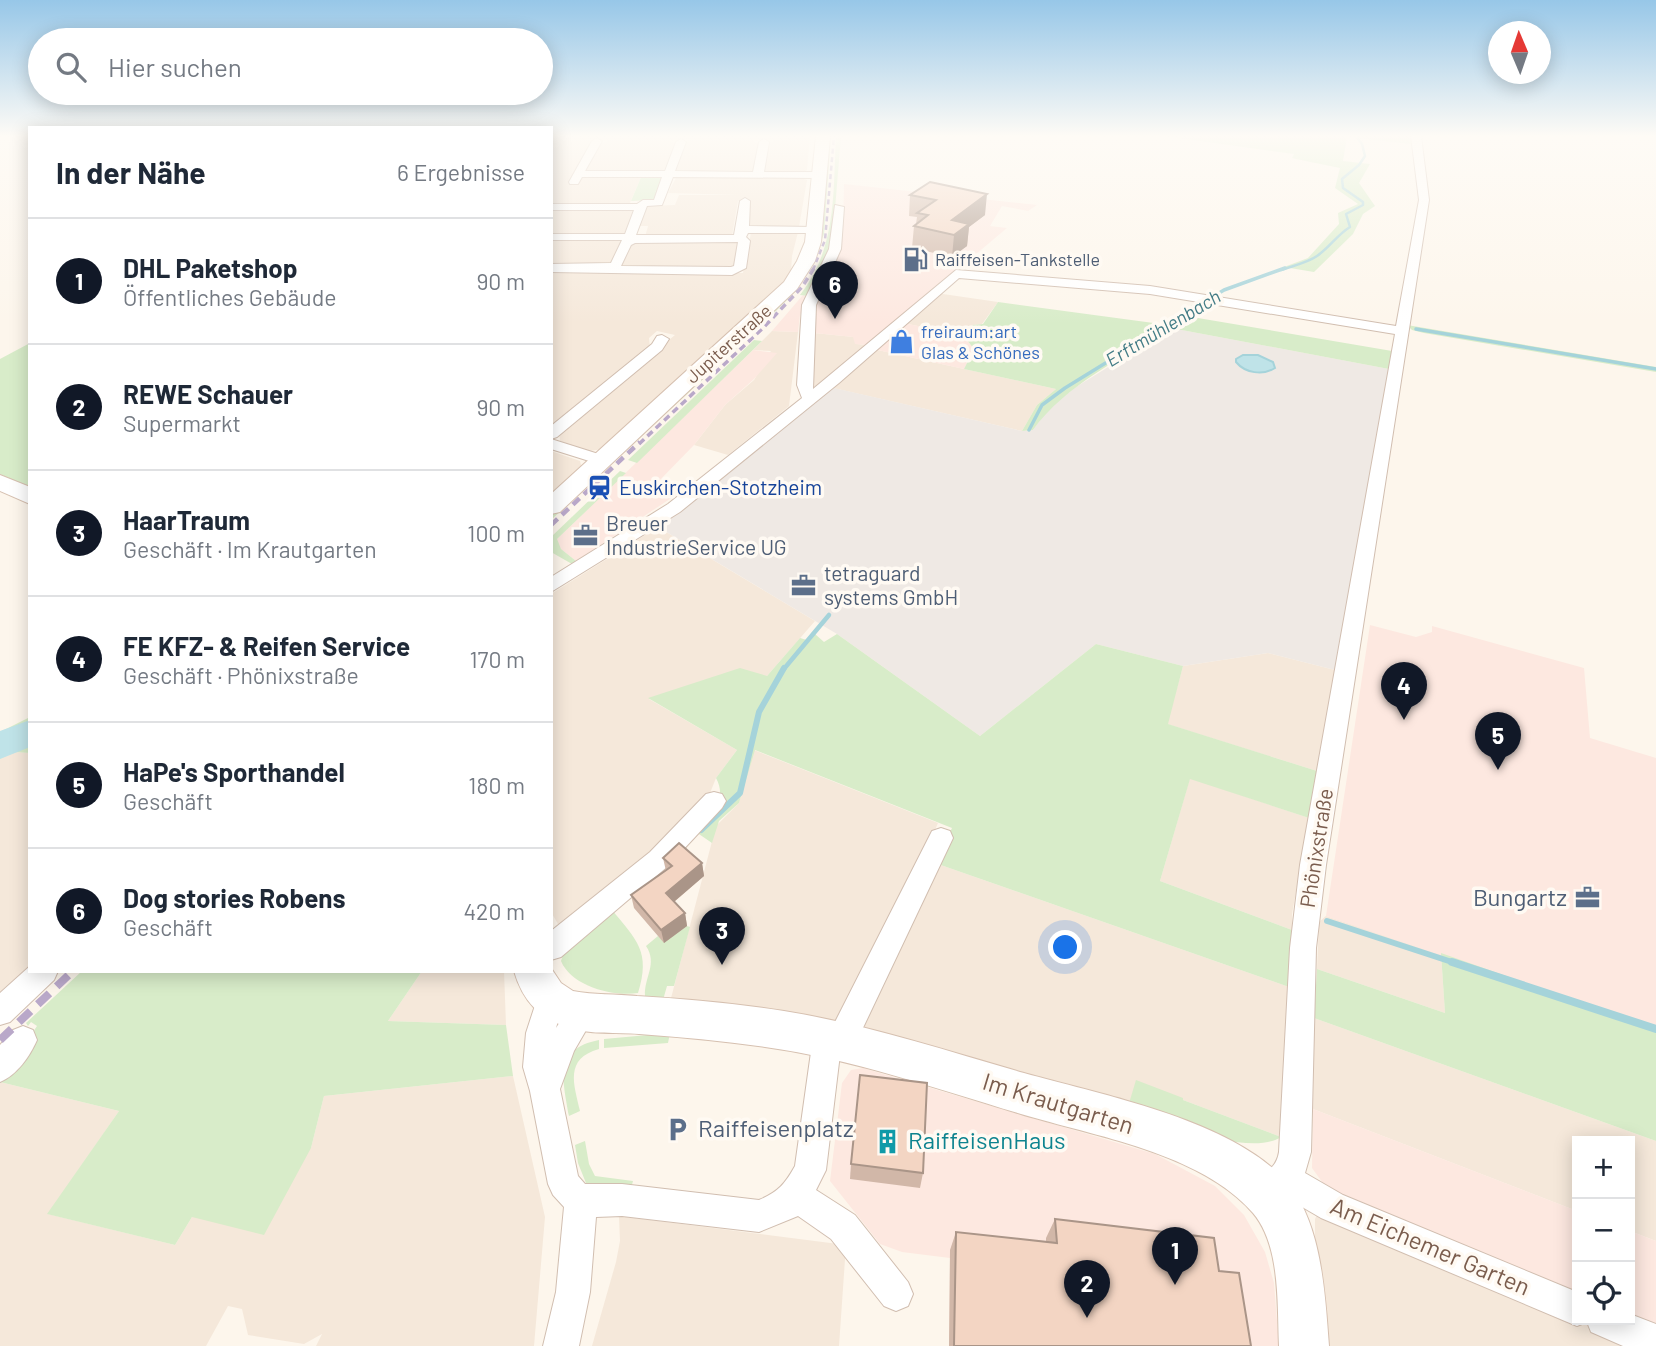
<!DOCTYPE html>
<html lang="de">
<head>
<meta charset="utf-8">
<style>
  body { margin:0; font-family:Barlow,sans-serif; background:#f6f6f7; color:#1f2937 }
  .controls { position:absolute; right:21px; bottom:21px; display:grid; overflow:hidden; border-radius:0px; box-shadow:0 4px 18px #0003 }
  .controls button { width:63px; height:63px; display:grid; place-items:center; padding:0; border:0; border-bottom:2px solid #e0e1e3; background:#fff; color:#1f2937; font:35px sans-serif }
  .compass { position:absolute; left:1488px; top:21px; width:63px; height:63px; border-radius:50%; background:#fff; box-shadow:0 4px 18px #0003; rotate:358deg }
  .you { position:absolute; left:1066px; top:948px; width:24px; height:24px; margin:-18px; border:5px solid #fff; border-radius:50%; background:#1a73e8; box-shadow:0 0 0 10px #1a73e833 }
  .badge { display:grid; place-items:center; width:46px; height:46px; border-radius:50%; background:#111827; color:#fff; font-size:23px; font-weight:700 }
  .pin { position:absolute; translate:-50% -58px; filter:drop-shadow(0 2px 4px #0008) }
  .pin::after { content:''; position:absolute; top:37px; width:24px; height:21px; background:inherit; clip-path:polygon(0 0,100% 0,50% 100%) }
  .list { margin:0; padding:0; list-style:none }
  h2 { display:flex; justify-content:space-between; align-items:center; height:91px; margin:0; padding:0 28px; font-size:30px }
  h2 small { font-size:23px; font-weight:400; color:#747a83 }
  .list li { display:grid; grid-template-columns:46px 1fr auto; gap:21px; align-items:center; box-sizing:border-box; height:126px; padding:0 28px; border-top:2px solid #e0e1e3 }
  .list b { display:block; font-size:26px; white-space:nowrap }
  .list p { margin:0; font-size:23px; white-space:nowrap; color:#747a83 }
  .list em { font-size:23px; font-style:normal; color:#747a83 }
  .icon { flex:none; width:38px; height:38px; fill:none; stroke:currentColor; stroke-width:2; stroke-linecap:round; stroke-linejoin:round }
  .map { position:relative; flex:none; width:1656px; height:1346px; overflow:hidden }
  .search { position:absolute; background:#fff; box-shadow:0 4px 18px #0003; left:28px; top:28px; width:525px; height:77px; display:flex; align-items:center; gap:18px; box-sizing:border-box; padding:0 24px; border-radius:38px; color:#747a83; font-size:26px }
  .panel { position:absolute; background:#fff; box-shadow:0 4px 18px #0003; left:28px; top:126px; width:525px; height:847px; border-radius:0px }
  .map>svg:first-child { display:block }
</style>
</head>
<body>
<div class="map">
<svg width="1656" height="1346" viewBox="0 0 1656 1346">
  <rect width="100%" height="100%" fill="#fdf6ec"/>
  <g fill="#f5e8da">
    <polygon points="555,136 810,136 807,170 804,172 763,171 766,145 775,140 752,140 760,145 753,172 749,173 674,170 683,144 692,139 669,140 676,144 663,172 586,171 599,144 610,140 587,139 592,144 577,179 584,176 642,175 629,205 552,205 551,142"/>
    <polygon points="797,177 807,180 799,227 746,225 749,200 738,201 732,236 645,237 648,226 639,226 647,206 675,205 679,195 739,195 668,193 676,178"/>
    <polygon points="630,208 634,210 624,234 619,235 551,235 551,210"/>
    <polygon points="756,232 798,232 792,256 791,273 781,287 604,449 589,451 560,441 559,431 675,335 657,331 649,338 650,348 551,428 551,270 743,273 751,233"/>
    <polygon points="551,239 618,239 621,241 612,264 551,266"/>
    <polygon points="634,242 735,242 739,244 735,267 620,266 629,244"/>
    <polygon points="936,293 998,302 982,324 973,325 963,335 903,323"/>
    <polygon points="772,331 798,332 789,406 728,455 694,445 725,405 754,380 771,351 753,350"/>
    <polygon points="814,333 854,337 856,344 868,345 818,387 809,386"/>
    <polygon points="873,349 1056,389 1037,405 1022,431 833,388"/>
    <polygon points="551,451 580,461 582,469 551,496"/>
    <polygon points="658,527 815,621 767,676 649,699 737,750 716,778 706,803 568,927 558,924 551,912 551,594"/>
    <polygon points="1268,653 1335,670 1317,771 1167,724 1183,666"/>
    <polygon points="754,750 938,823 903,904 839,1023 670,1002 716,826 739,803"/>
    <polygon points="14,752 30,753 30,971 0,999 0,759"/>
    <polygon points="1190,778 1309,818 1292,914 1292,930 1160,881"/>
    <polygon points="935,863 1289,987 1281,1137 1183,1100 1127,1110 854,1030"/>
    <polygon points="1326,916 1441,953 1445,1013 1317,969 1319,922"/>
    <polygon points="422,971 504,971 506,1025 388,1021"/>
    <polygon points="1314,1018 1656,1141 1656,1241 1630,1231 1630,1141 1577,1141 1577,1211 1313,1109"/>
    <polygon points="513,1076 545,1217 534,1346 316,1346 322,1334 304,1344 248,1335 242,1309 228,1306 206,1346 0,1346 0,1082 119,1111 48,1214 175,1245 192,1217 311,1148 324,1096"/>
    <polygon points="1318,1213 1423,1256 1642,1346 1323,1346 1315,1238 1315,1219"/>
    <polygon points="619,1216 846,1245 839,1346 592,1346 616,1262 620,1241"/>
  </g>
  <g fill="#fde8e0">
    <polygon points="844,184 1037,205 1028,211 1002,206 990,226 1007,228 868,345 855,344 853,337 814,333 817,299 837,255 843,232"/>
    <polygon points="803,295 808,296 800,315 798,332 772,331"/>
    <polygon points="903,323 963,335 974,349 964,369 873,349"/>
    <polygon points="753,350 777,353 754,379 725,405 694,445 658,482 682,491 576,561 561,549 556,540"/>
    <polygon points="1370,625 1416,637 1432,632 1432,626 1584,668 1590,738 1656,758 1656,1029 1326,916"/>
    <polygon points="863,1068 1155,1154 1215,1186 1244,1215 1265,1252 1274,1283 1279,1346 949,1346 950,1258 902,1252 880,1244 830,1181 842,1083 851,1070"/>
    <polygon points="1313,1109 1577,1211 1577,1297 1333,1197 1312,1168"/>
    <polygon points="1630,1231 1656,1241 1656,1329 1630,1318"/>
  </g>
  <polygon fill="#efe9e4" points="1171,328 1389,369 1335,670 1268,653 1183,666 1096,644 980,736 837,634 658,527 834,388 1022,431 1033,430 1048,409 1076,387"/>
  <g fill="#d8ecc9">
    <polygon points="827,136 831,136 824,234 811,267 796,291 768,319 551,520 551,513 797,287 825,157"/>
    <path d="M 836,136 L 841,136 L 832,246 L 809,296 L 800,295 C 837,248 833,193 836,136 Z"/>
    <polygon points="1164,136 1410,136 1411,144 1347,137 1343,161 1370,164 1359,183 1375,206 1363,214 1353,234 1314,272 1284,267 1308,258 1339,224 1338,213 1358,204 1335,188 1340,168 1296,159 1292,158 1294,154"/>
    <polygon points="642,175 663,178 659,190 655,192 658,192 655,200 631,201"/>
    <path d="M 1200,300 L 1225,305 L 1206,306 L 1192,317 L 1392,351 L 1389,369 L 1171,328 C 1123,358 1066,384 1033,430 L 1022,431 L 1037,405 L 1056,389 L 964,369 L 974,349 L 963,335 L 973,325 L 983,324 L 998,302 L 1161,324 Z"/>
    <polygon points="1407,325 1656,367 1656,372 1424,333 1412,330"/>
    <polygon points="754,340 762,341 637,463 628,460"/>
    <polygon points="30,343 30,489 0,474 0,359"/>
    <polygon points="620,471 626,473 557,539 561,549 576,561 572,564 551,552 551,537"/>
    <path d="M 815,634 L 824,642 L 837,634 L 980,736 L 1096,644 L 1183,666 L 1168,724 L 1317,771 L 1309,818 L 1190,779 L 1160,881 L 1292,930 L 1289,987 L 935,863 L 952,828 L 755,750 L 739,803 L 719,821 L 712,843 L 693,830 C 708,813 729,802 716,778 L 737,750 L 648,698 L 740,668 L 767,676 L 800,638 L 810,641 Z"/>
    <polygon points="30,717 30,753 14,752 0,759 0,732"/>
    <path d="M 611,909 C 637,940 651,952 638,993 C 613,997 571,986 561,961 L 563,955 Z"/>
    <path d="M 687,926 L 690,927 L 674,986 L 667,986 L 663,1000 L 645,996 C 644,977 658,964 646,946 L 658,936 L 664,942 Z"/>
    <polygon points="1441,953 1656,1029 1656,1141 1314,1018 1317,969 1445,1013"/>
    <polygon points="82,971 422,971 388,1021 506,1025 513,1076 324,1096 311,1148 264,1235 192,1217 175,1245 47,1214 119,1111 0,1082 37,1026 31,1022 28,1026 26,1023"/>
    <polygon points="670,1033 668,1043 604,1048 604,1039"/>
    <path d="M 599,1040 L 599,1049 C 564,1059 574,1084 580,1111 L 569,1116 C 563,1080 553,1049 599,1040 Z"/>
    <path d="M 1136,1080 L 1183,1098 L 1183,1100 L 1281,1137 C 1248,1158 1163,1121 1127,1110 Z"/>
    <polygon points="585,1141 589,1164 595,1176 633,1181 630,1192 588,1188 578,1163 575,1145"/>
  </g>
  <path fill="#bfe3e8" stroke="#a5d3da" stroke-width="2" d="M 1243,355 L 1258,355 L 1273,362 L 1275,368 C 1263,376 1245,373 1236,362 L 1236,359 Z"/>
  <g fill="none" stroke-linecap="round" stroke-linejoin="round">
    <path stroke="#a5d3da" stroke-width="2.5" d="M 1281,270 C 1292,266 1307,263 1317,256 C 1330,247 1337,235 1350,227 L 1346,214 L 1363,205 L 1363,202 L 1343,188 L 1342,179 L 1359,165 L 1365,156 L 1362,144 L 1356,136"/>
    <g stroke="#a5d3da" stroke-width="3.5">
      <polyline points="1416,329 1656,369"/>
      <polyline points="1029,430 1042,405 1065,388 1224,290 1285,268"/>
    </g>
    <polyline stroke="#a5d3da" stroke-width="4.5" points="783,670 829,615"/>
    <g stroke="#a5d3da" stroke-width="6">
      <polyline points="701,830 740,793 759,712 784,668"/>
      <polyline points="1327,921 1458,964"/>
    </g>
    <polyline stroke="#a5d3da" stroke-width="8" points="1452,962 1656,1029"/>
    <polygon fill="#bfe3e8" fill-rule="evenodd" points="30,720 30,747 0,759 0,731"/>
    <defs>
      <g id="street">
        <path d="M 1411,136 L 1421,136 L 1429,200 L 1326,865 L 1316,948 L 1311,1152 L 1305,1173 L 1343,1195 L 1577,1292 L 1577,1320 L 1630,1320 L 1630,1314 L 1656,1324 L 1656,1346 L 1623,1346 L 1591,1332 L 1587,1322 L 1577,1326 L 1565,1321 L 1321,1218 L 1285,1197 L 1263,1207 L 1252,1202 L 1247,1191 C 1256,1170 1275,1176 1279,1152 L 1290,948 L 1300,865 L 1395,334 L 1150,294 L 959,278 L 839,383 L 680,512 L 551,592 L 551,577 L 668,504 L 802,398 L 797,385 L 802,305 L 829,249 L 835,205 L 844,207 L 841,249 L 816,305 L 813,389 L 956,270 L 1150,286 L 1396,326 L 1419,200 Z"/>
        <path d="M 597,138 L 602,141 L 585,171 L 665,171 L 676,142 L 681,139 L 686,142 L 675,171 L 753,172 L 759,142 L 764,139 L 769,142 L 764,172 L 817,172 L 822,175 L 817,178 L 673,177 L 662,205 L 647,206 L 636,235 L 734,235 L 740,201 L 745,198 L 750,201 L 749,226 L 814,227 L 820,230 L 814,233 L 748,233 L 746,237 L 750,241 L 746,268 L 732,275 L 551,272 L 551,264 L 611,263 L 622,240 L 551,240 L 551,234 L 625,234 L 634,210 L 551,210 L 551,204 L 637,204 L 643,200 L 654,200 L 662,177 L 582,177 L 578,184 L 570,184 L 569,182 L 592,141 ZM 738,242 L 734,266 L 731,267 L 621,266 L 631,245 L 635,243 Z"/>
        <polygon points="662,335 669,339 662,350 557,437 551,439 551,426 652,344 657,336"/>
        <polygon points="551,439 608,457 610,460 602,465 551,449"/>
        <polygon points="714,792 722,794 726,801 722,808 668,866 561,957 551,960 551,931 650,852 706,794"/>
        <path d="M 941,828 L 950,831 L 953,838 L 852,1051 L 840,1054 L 826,1170 L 816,1190 L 855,1215 L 908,1282 L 913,1294 L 908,1306 L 896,1311 L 884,1306 L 831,1239 L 798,1216 L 759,1232 L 622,1216 L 596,1217 L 590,1292 L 579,1346 L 543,1346 L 556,1292 L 564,1207 L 553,1195 L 548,1184 L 530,1091 L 523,1067 L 526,1033 L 540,990 L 550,986 L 560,990 L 564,999 L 556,1028 L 572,1003 L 582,1000 L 592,1003 L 596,1013 L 574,1051 L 560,1089 L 578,1176 L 585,1184 L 622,1184 L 759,1200 C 778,1192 785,1184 795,1166 L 813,1038 L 817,1028 L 827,1024 L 833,1026 L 932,831 Z"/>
        <polygon points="30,966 30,971 58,971 54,980 10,1022 0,1025 0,993"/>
        <path d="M 23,1026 L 33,1030 L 37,1040 C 30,1056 17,1075 0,1082 L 0,1045 L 13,1030 Z"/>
      </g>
      <g id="secondary">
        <polygon points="816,136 830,136 821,242 815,261 797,289 560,512 551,514 551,494 784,282 797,261 805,242"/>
        <polygon points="0,475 30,487 30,504 0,491"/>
        <path d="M 551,968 L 561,983 L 573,991 C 594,995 616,994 637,996 C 686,999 735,1003 784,1011 C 865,1024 944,1050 1024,1073 C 1102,1095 1229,1119 1285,1180 C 1322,1221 1325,1294 1329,1346 L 1279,1346 C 1277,1305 1281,1246 1253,1213 C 1201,1153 1094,1136 1021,1114 C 937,1089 853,1059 765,1047 C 723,1041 681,1037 639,1034 C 616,1032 592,1035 570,1028 C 540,1019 523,1002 514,971 L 551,971 Z"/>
      </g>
    </defs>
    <use href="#street" stroke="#d1beb0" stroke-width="2"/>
    <use href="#secondary" stroke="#d6c0b0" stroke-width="2"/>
    <use href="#street" fill="#fff" fill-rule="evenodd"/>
    <use href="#secondary" fill="#fff" fill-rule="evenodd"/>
    <polyline stroke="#b9a8c9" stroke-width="2.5" stroke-dasharray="5 3.5" stroke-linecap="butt" points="813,270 825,240 834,136"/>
    <polyline stroke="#b9a8c9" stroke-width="3.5" stroke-dasharray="7 4.5" stroke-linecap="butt" points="639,444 763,328 802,287 814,268"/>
    <polyline stroke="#b9a8c9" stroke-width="4.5" stroke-dasharray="9 6" stroke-linecap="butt" points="551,525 640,442"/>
    <polyline stroke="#b9a8c9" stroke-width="8" stroke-dasharray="16 10" stroke-linecap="butt" points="0,1040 73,971"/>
  </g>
  <g fill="#d1b7a8">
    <polygon points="930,182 985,215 969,227 967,246 952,257 912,248 914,226 916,224 917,217 909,216 910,195"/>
    <polygon points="663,858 702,863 704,876 674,902 685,913 687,926 664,943 634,908 631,895 666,871"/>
    <polygon points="851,1164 923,1173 920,1188 850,1179"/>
    <polygon points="1055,1219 1219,1271 1251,1346 949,1346 950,1250 956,1232 1046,1242 1046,1238"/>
  </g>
  <g fill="#aa9588">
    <polygon points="987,194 985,215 969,227 967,246 952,257 954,235 952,220"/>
    <polygon points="702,863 704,876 669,906 666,893"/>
    <polygon points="685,913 687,926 664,943 661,930"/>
  </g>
  <g fill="#f3d5c3" stroke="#aa9588" stroke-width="2">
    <polygon points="930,182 987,194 952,220 969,224 954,235 914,226 928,215 917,213 936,200 910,195"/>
    <polygon points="679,843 702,863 666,893 685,913 661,930 631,895 672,866 663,858"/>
    <polygon points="860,1075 927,1083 923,1173 851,1164"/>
    <polygon points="1055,1219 1214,1238 1219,1271 1239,1273 1251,1346 954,1346 956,1232 1057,1243"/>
  </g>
  <linearGradient id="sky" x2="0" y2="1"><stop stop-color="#97c7e8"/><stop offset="0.42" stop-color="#fefbf6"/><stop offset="1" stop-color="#fefbf6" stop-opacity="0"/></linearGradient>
  <rect width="1656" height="324" fill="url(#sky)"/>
  <defs>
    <symbol id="fuel-bare" viewBox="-9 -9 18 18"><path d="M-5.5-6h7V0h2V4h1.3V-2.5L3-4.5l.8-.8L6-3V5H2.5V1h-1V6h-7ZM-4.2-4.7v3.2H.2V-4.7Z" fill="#5c6f8a" stroke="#fffaf3" stroke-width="2.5" paint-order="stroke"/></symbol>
    <symbol id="shop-bare" viewBox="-9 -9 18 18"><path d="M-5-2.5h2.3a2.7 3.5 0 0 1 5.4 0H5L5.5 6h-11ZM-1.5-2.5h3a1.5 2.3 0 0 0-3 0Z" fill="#3f7fe0" stroke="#fffaf3" stroke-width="2.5" paint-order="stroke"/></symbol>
    <symbol id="station-bare" viewBox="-9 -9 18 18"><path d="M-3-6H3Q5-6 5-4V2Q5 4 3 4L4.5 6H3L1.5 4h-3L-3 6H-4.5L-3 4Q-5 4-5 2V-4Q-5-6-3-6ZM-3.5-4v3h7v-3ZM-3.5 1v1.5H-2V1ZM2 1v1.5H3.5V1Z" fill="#1a4fb4" stroke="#fffaf3" stroke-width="2.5" paint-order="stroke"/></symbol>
    <symbol id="office-bare" viewBox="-9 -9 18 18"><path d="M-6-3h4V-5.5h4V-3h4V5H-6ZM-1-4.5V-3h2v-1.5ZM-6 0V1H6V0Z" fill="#5c6f8a" stroke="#fffaf3" stroke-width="2.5" paint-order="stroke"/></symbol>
    <symbol id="parking-bare" viewBox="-9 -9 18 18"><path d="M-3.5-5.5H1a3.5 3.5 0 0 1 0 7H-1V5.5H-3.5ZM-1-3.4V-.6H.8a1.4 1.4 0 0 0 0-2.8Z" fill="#5c6f8a" stroke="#fffaf3" stroke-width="2.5" paint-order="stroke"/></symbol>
    <symbol id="building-bare" viewBox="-9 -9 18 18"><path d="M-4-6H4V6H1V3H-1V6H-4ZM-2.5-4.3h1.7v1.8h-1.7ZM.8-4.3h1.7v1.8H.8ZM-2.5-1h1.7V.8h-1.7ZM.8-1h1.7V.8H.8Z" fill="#0f9aa8" stroke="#fffaf3" stroke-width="2.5" paint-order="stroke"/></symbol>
  </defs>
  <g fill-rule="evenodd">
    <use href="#fuel-bare" x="898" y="242" width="35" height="35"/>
    <use href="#shop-bare" x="884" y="324" width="35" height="35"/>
    <use href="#station-bare" x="582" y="470" width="35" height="35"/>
    <use href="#office-bare" x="568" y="518" width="35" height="35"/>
    <use href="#office-bare" x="786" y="568" width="35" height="35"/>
    <use href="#office-bare" x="1570" y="880" width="35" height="35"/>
    <use href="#parking-bare" x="660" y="1112" width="35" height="35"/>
    <use href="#building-bare" x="870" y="1124" width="35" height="35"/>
  </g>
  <g text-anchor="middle" stroke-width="7" stroke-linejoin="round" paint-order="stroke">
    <g font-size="18" fill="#4e5e75" stroke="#fffaf3" text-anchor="start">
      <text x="935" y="266">Raiffeisen-Tankstelle</text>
    </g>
    <g font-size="18" fill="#366cbe" stroke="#fffaf3" text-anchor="start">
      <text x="921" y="338">freiraum:art<tspan x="921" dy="21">Glas &amp; Schönes</tspan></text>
    </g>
    <g font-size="18" fill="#7a5c4d" stroke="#fffaf3">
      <text transform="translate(729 344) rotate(-42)" y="6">Jupiterstraße</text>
    </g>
    <g font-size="19" font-style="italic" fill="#437c86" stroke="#fffaf3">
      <text transform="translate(1163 328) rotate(-31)" y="7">Erftmühlenbach</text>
    </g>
    <g font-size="21" fill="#164399" stroke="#fffaf3" text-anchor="start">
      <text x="619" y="495">Euskirchen-Stotzheim</text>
    </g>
    <g font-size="21" fill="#4e5e75" stroke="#fffaf3" text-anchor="start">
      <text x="606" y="531">Breuer<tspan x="606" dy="24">IndustrieService UG</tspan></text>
      <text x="824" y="581">tetraguard<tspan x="824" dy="24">systems GmbH</tspan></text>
    </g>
    <g font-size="21" fill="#7a5c4d" stroke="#fffaf3">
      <text transform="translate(1317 848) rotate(-81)" y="7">Phönixstraße</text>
    </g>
    <g font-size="24" fill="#4e5e75" stroke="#fffaf3" text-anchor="end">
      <text x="1567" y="906">Bungartz</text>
      <text x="698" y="1137" text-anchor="start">Raiffeisenplatz</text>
    </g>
    <g font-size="24" fill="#7a5c4d" stroke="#fffaf3">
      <text transform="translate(1058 1104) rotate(17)" y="8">Im Krautgarten</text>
      <text transform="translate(1430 1247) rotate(23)" y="8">Am Eichemer Garten</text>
    </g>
    <g font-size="24" fill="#0d838f" stroke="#fffaf3" text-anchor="start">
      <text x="908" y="1149">RaiffeisenHaus</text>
    </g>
  </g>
</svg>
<div class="controls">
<button>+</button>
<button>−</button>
<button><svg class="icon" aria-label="locate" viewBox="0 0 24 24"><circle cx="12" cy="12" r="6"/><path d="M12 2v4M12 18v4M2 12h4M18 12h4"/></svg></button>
</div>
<svg class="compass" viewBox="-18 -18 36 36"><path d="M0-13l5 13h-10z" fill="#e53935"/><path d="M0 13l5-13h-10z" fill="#747a83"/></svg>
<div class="you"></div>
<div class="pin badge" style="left:1175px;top:1285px">1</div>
<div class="pin badge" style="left:1087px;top:1318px">2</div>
<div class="pin badge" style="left:722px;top:965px">3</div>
<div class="pin badge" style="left:1404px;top:720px">4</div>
<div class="pin badge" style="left:1498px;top:770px">5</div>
<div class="pin badge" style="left:835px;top:319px">6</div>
<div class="search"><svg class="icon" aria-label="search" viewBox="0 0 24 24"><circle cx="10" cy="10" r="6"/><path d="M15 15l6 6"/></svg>Hier suchen</div>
<section class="panel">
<h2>In der Nähe<small>6 Ergebnisse</small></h2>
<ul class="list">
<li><span class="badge">1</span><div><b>DHL Paketshop</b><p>Öffentliches Gebäude</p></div><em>90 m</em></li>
<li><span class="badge">2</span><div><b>REWE Schauer</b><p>Supermarkt</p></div><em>90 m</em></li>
<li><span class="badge">3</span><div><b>HaarTraum</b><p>Geschäft · Im Krautgarten</p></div><em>100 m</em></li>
<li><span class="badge">4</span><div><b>FE KFZ- &amp; Reifen Service</b><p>Geschäft · Phönixstraße</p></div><em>170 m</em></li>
<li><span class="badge">5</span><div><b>HaPe's Sporthandel</b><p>Geschäft</p></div><em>180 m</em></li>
<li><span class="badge">6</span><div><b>Dog stories Robens</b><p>Geschäft</p></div><em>420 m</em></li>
</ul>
</section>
</div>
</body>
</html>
